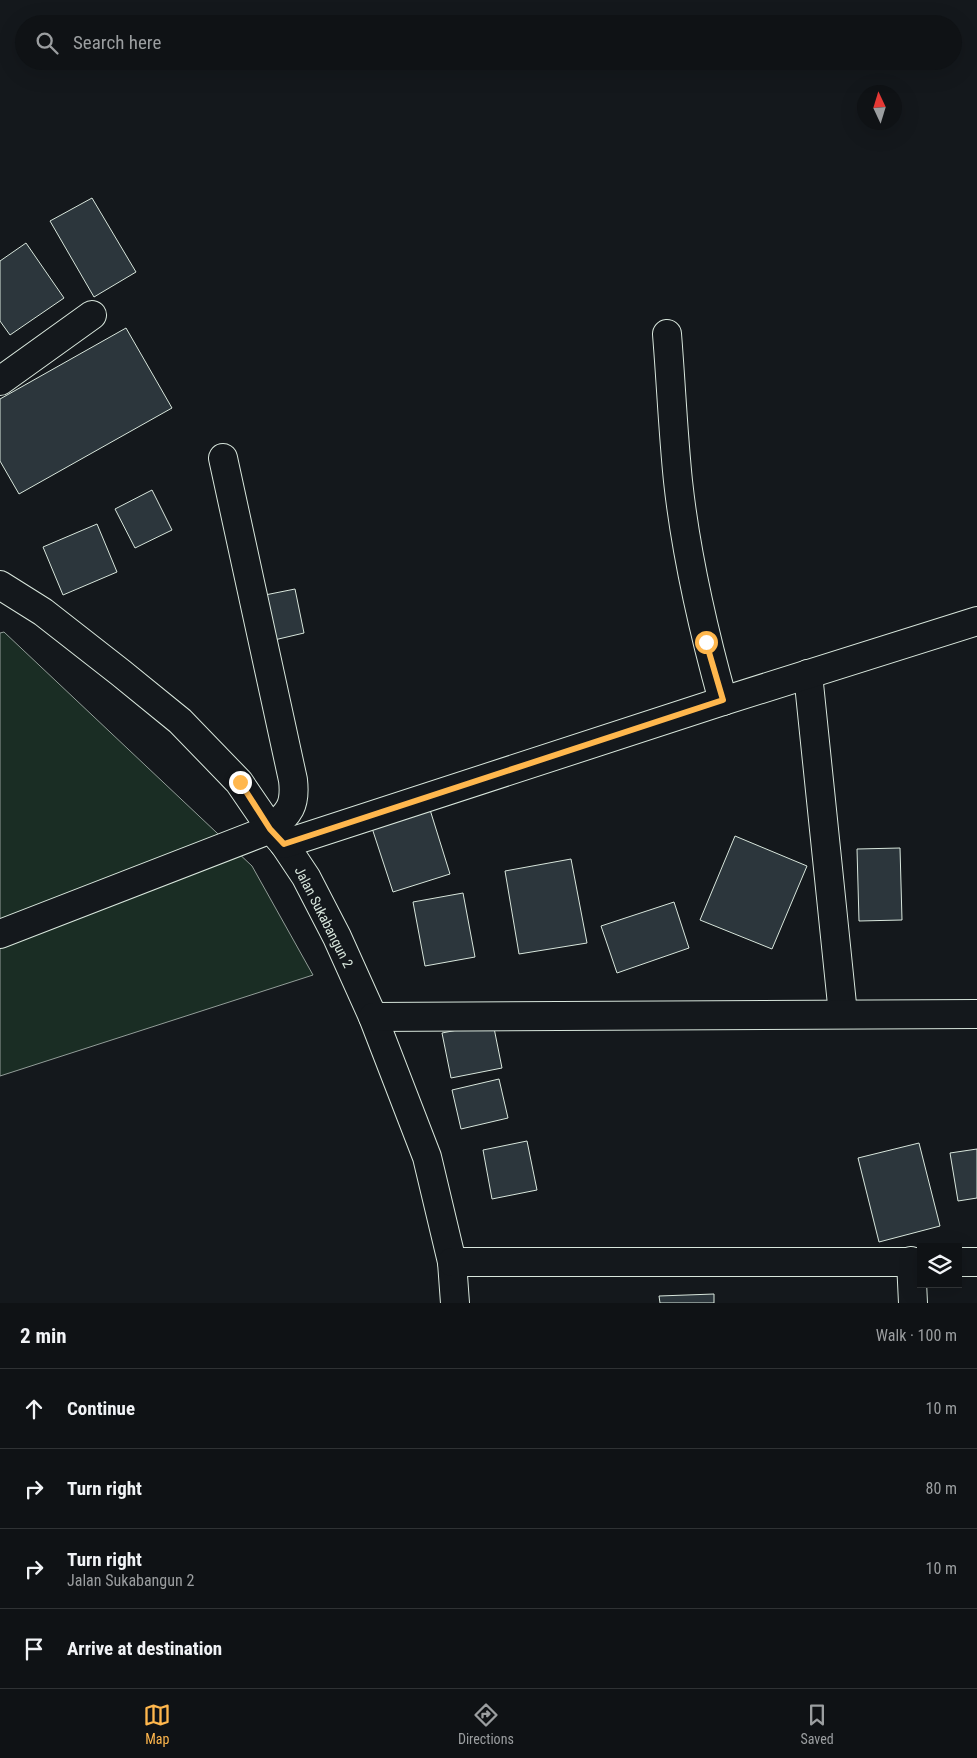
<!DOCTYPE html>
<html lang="en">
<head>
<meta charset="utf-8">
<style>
  body { margin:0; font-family:"Roboto Condensed",sans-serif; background:#181b1e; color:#f1f3f6 }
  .controls { position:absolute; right:15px; bottom:15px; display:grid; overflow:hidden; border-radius:0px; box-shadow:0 5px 20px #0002 }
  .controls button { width:45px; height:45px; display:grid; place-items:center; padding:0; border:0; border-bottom:1px solid #2f3234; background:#0f1215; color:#f1f3f6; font:25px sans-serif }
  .compass { position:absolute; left:857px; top:85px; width:45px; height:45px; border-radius:50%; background:#0f1215; box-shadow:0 5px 20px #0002; rotate:356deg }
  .stop { position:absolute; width:15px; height:15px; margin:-11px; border:4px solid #ffb74d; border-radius:50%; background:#fff }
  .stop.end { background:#ffb74d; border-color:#fff; box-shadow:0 1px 5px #0008 }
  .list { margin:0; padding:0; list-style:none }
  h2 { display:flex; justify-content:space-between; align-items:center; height:65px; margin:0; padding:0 20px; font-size:21px }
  h2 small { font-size:16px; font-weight:400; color:#9b9ea0 }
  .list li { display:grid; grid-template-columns:32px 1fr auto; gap:15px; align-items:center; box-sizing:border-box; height:80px; padding:0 20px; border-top:1px solid #2f3234 }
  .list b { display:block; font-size:19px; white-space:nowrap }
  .list p { margin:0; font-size:16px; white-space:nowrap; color:#9b9ea0 }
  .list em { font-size:16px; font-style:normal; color:#9b9ea0 }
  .icon { flex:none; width:28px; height:28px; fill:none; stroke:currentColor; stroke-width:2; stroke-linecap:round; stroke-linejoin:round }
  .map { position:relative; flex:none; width:977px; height:1303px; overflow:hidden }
  .search { position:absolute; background:#0f1215; box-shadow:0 5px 20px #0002; left:15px; right:15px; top:15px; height:55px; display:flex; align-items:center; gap:12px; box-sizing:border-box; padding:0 18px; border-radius:28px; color:#9b9ea0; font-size:19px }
  .sheet { height:385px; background:#0f1215 }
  nav { display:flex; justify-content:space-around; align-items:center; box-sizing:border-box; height:70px; border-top:1px solid #2f3234; background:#0f1215; font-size:14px; color:#9b9ea0 }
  nav a { display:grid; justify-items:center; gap:2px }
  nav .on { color:#ffb74d }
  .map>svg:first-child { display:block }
</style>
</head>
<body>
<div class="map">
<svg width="977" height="1303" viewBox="0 0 977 1303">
  <rect width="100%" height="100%" fill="#14181c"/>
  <polygon fill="#1a2d24" stroke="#939e99" points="4,632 252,866 313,975 0,1076 0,633"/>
  <g fill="#2c363c" stroke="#d8e6dc">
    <polygon points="92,198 136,272 94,297 50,221"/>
    <polygon points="26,243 64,298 10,335 0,321 0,261"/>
    <polygon points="126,328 172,408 19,494 0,461 0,399"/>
    <polygon points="152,490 172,530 135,548 115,509"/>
    <polygon points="97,524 117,572 63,595 43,547"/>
    <polygon points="295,589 304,633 270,641 260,596"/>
    <polygon points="427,800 450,874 393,892 369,819"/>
    <polygon points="735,836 807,866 772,949 700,920"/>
    <polygon points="900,848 902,920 859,921 857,849"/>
    <polygon points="571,859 587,943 519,954 505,871"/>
    <polygon points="463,893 475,957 425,966 413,902"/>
    <polygon points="674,902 689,948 617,973 601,926"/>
    <polygon points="493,1023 502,1068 451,1078 442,1033"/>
    <polygon points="499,1079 508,1118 461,1129 452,1090"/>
    <polygon points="527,1141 537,1190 492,1199 483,1150"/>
    <polygon points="919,1143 940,1226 879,1242 858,1158"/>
    <polygon points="977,1149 977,1198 958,1201 950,1153"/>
    <polygon points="714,1294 714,1303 660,1303 659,1296"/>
  </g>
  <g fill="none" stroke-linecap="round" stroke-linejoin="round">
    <defs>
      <g id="minor">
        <path d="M 667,334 C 671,383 673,432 678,481 C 686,555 703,629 723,701"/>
        <polyline points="0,381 92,315"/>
        <polyline points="0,585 43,612 121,673 180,721 239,782 271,829 284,844 306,877 337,937 373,1017 427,1157 452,1262 455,1303"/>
        <polyline points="808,674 843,1014"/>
        <polyline points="284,844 723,701 977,621"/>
        <path d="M 0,934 L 271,829 C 289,813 296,806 293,780 L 223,458"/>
        <polyline points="373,1017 977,1014"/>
        <polyline points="911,1261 913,1303"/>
        <polyline points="452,1262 921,1262"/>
        <polyline points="958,1262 977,1262"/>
      </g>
    </defs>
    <use href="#minor" stroke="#d8e6dc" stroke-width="30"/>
    <use href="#minor" stroke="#14181c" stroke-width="28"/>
  </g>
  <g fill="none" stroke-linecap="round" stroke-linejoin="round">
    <polyline stroke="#ffb74d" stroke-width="6" points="240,782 270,829 284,844 723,700 706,642"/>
  </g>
  <g text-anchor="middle" stroke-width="4" stroke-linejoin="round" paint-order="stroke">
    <g font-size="14" fill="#d8e6dc" stroke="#14181c">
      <text transform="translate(324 917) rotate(63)" y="5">Jalan Sukabangun 2</text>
    </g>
  </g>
</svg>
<div class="controls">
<button><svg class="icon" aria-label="layers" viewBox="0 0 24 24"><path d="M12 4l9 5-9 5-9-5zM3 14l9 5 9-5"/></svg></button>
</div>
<svg class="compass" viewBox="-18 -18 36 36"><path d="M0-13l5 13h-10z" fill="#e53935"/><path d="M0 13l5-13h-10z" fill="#9b9ea0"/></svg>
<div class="stop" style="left:706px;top:642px"></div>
<div class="stop end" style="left:240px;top:782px"></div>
<div class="search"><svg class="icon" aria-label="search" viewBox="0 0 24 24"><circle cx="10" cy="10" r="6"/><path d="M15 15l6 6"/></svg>Search here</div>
</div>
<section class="sheet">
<h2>2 min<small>Walk · 100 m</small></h2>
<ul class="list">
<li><svg class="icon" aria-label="ahead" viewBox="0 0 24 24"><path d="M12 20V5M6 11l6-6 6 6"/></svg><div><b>Continue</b></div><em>10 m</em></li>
<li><svg class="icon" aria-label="right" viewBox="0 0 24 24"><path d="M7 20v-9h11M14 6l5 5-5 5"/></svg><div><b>Turn right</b></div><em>80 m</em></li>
<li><svg class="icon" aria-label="right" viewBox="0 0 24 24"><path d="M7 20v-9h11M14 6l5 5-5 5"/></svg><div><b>Turn right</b><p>Jalan Sukabangun 2</p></div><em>10 m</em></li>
<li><svg class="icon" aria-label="arrive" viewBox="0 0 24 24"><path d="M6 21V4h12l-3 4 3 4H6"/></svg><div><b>Arrive at destination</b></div></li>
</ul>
</section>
<nav>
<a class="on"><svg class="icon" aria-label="map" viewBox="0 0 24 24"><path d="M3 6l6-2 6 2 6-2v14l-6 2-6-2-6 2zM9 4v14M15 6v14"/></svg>Map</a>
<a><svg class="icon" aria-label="directions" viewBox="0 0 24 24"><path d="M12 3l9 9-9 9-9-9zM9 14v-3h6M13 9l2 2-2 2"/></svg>Directions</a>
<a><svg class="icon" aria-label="saved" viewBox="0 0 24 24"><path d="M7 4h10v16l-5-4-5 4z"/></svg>Saved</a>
</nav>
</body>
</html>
